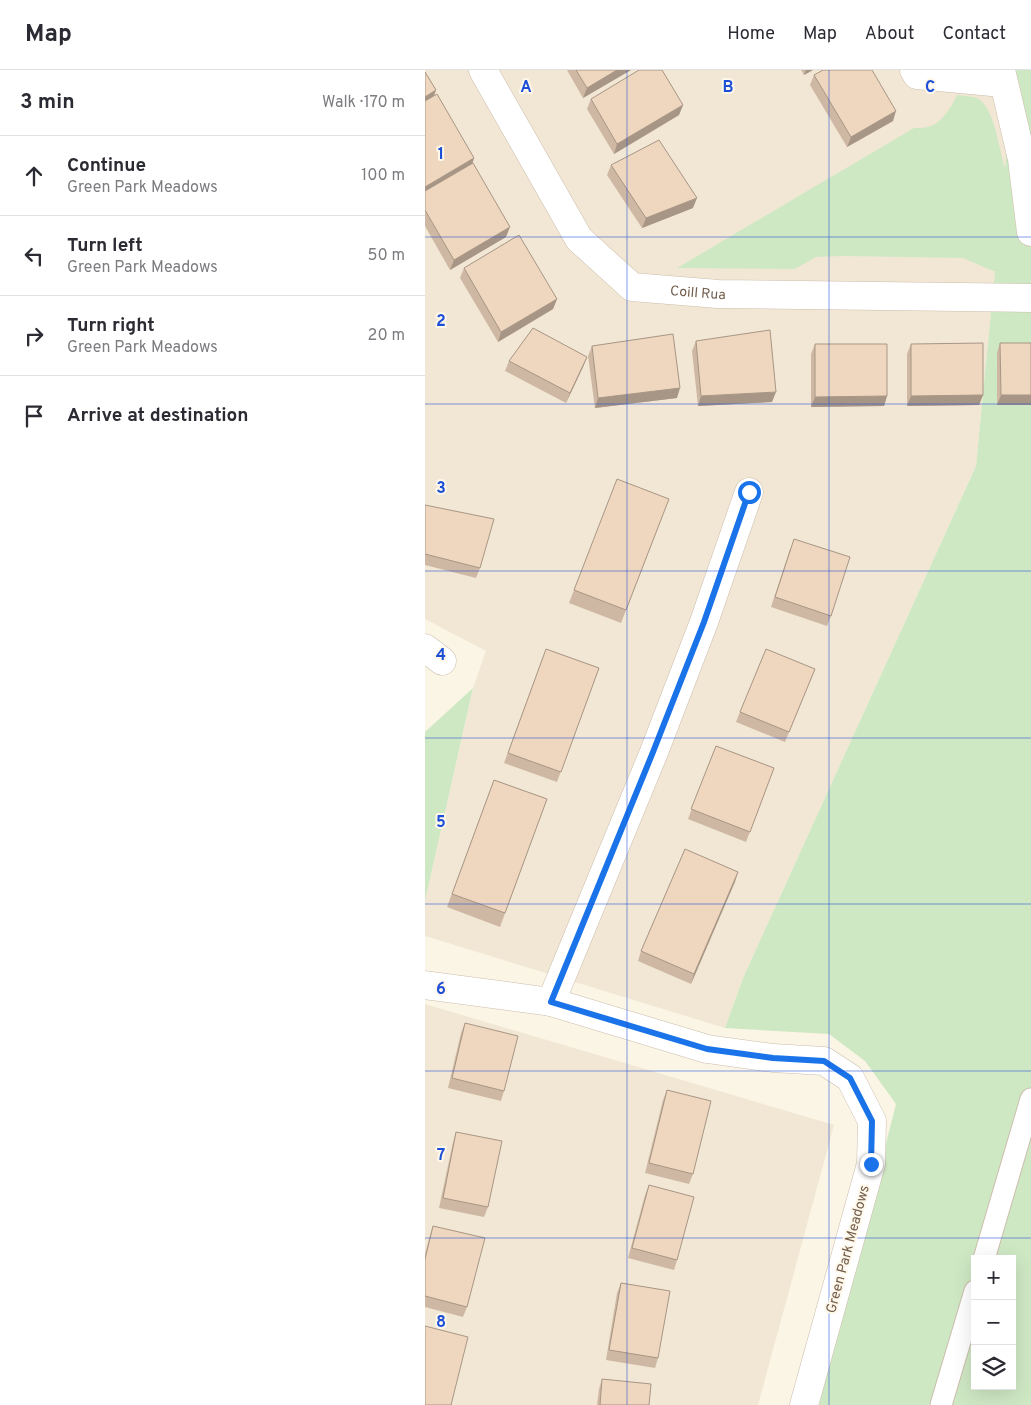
<!DOCTYPE html>
<html lang="en">
<head>
<meta charset="utf-8">
<style>
  body { margin:0; font-family:Overpass,sans-serif; background:#f7f7f7; color:#2b2b33 }
  .controls { position:absolute; right:15px; bottom:15px; display:grid; overflow:hidden; border-radius:0px; box-shadow:0 5px 20px #0002 }
  .controls button { width:45px; height:45px; display:grid; place-items:center; padding:0; border:0; border-bottom:1px solid #e1e1e2; background:#fff; color:#2b2b33; font:25px sans-serif }
  .stop { position:absolute; width:15px; height:15px; margin:-11px; border:4px solid #1a73e8; border-radius:50%; background:#fff }
  .stop.end { background:#1a73e8; border-color:#fff; box-shadow:0 1px 5px #0008 }
  .list { margin:0; padding:0; list-style:none }
  h2 { display:flex; justify-content:space-between; align-items:center; height:65px; margin:0; padding:0 20px; font-size:21px }
  h2 small { font-size:16px; font-weight:400; color:#7c7c81 }
  .list li { display:grid; grid-template-columns:32px 1fr auto; gap:15px; align-items:center; box-sizing:border-box; height:80px; padding:0 20px; border-top:1px solid #e1e1e2 }
  .list b { display:block; font-size:19px; white-space:nowrap }
  .list p { margin:0; font-size:16px; white-space:nowrap; color:#7c7c81 }
  .list em { font-size:16px; font-style:normal; color:#7c7c81 }
  .icon { flex:none; width:28px; height:28px; fill:none; stroke:currentColor; stroke-width:2; stroke-linecap:round; stroke-linejoin:round }
  .map { position:relative; flex:none; width:606px; height:1335px; overflow:hidden }
  header { display:flex; align-items:center; gap:30px; box-sizing:border-box; height:70px; padding:0 25px; background:#fff; border-bottom:1px solid #e1e1e2 }
  header strong { font-size:24px }
  nav { display:flex; gap:28px; margin-inline-start:auto; font-size:18px }
  main { display:flex }
  aside { flex:1; background:#fff }
  .map>svg:first-child { display:block }
</style>
</head>
<body>
<header>
<strong>Map</strong>
<nav><a>Home</a><a>Map</a><a>About</a><a>Contact</a></nav>
</header>
<main>
<aside>
<h2>3 min<small>Walk · 170 m</small></h2>
<ul class="list">
<li><svg class="icon" aria-label="ahead" viewBox="0 0 24 24"><path d="M12 20V5M6 11l6-6 6 6"/></svg><div><b>Continue</b><p>Green Park Meadows</p></div><em>100 m</em></li>
<li><svg class="icon" aria-label="left" viewBox="0 0 24 24"><path d="M17 20v-9H6M10 6l-5 5 5 5"/></svg><div><b>Turn left</b><p>Green Park Meadows</p></div><em>50 m</em></li>
<li><svg class="icon" aria-label="right" viewBox="0 0 24 24"><path d="M7 20v-9h11M14 6l5 5-5 5"/></svg><div><b>Turn right</b><p>Green Park Meadows</p></div><em>20 m</em></li>
<li><svg class="icon" aria-label="arrive" viewBox="0 0 24 24"><path d="M6 21V4h12l-3 4 3 4H6"/></svg><div><b>Arrive at destination</b></div></li>
</ul>
</aside>
<div class="map">
<svg width="606" height="1335" viewBox="0 0 606 1335">
  <rect width="100%" height="100%" fill="#fbf5e5"/>
  <g fill="#f2e7d4">
    <polygon points="0,0 590,0 551,396 318,908 300,958 0,866 0,831 48,618 61,581 0,549"/>
    <polygon points="0,934 409,1055 333,1335 0,1335"/>
  </g>
  <g fill="#cfe8c4" fill-rule="evenodd">
    <path d="M 590,0 L 606,0 L 606,1335 L 394,1335 L 471,1034 L 440,991 L 404,964 L 300,958 L 318,908 L 551,396 L 570,201 L 568,201 L 538,188 L 417,186 L 391,187 L 370,199 L 252,198 L 489,58 C 494,58 501,58 506,56 C 517,52 527,36 532,25 C 537,26 547,26 552,28 C 570,37 574,81 580,98 ZM 550,1189 L 587,1189 L 587,1316 L 550,1316 Z"/>
    <polygon points="48,618 0,831 0,662"/>
  </g>
  <g fill="none" stroke-linecap="round" stroke-linejoin="round">
    <defs>
      <g id="lane">
        <polyline points="559,1189 606,1029"/>
        <polyline points="516,1335 550,1221"/>
      </g>
      <g id="street">
        <path id="s1" d="M 58,0 L 154,169 L 207,217 L 293,224 L 606,228"/>
        <polyline points="489,0 492,5 578,13"/>
        <polyline points="576,0 597,89 606,162"/>
        <polyline points="0,578 17,591"/>
        <polyline points="0,915 126,932 282,979 348,988 399,991 425,1008 447,1051 446,1094 379,1335"/>
        <polyline points="126,932 229,682 279,552 324,422"/>
      </g>
    </defs>
    <use href="#lane" stroke="#ccbdac" stroke-width="23"/>
    <use href="#street" stroke="#ccbdac" stroke-width="29"/>
    <use href="#lane" stroke="#fff" stroke-width="21"/>
    <use href="#street" stroke="#fff" stroke-width="28"/>
  </g>
  <g fill="#ceb8a3">
    <polygon points="142,0 206,0 158,28"/>
    <polygon points="376,0 388,0 379,5"/>
    <polygon points="0,2 11,20 9,26 49,88 47,93 81,167 25,200 0,156"/>
    <polygon points="389,5 468,51 422,77 385,15"/>
    <polygon points="166,29 258,35 254,45 189,84 162,39"/>
    <polygon points="186,95 268,138 217,158 182,105"/>
    <polygon points="39,198 132,229 128,239 73,272 35,208"/>
    <polygon points="271,271 347,332 273,336 267,281"/>
    <polygon points="575,273 606,273 606,335 572,335 572,283"/>
    <polygon points="390,274 462,326 459,336 386,337 386,284"/>
    <polygon points="486,274 558,325 554,335 482,336 482,284"/>
    <polygon points="167,276 252,328 170,338 163,286"/>
    <polygon points="162,287 158,297 141,333 80,301 84,291"/>
    <polygon points="0,435 55,498 51,508 0,495"/>
    <polygon points="239,442 196,553 144,533 149,520"/>
    <polygon points="365,479 406,546 402,556 346,537"/>
    <polygon points="121,579 174,598 132,712 79,693"/>
    <polygon points="390,599 360,672 311,652 315,642"/>
    <polygon points="291,676 349,698 321,772 263,749"/>
    <polygon points="69,710 122,729 75,857 22,837"/>
    <polygon points="313,802 266,914 213,891 216,881"/>
    <polygon points="40,953 79,1021 76,1031 23,1018 36,963"/>
    <polygon points="242,1020 268,1104 264,1114 220,1103 238,1030"/>
    <polygon points="31,1062 63,1137 59,1147 14,1138 28,1072"/>
    <polygon points="224,1115 252,1190 249,1200 203,1188 220,1125"/>
    <polygon points="8,1156 42,1237 38,1247 0,1237 0,1184 5,1165"/>
    <polygon points="196,1213 233,1288 230,1298 181,1290 192,1223"/>
    <polygon points="177,1309 224,1335 172,1335 174,1319"/>
  </g>
  <g fill="#a79685">
    <polygon points="192,0 206,0 158,28 162,18"/>
    <polygon points="381,0 388,0 379,5"/>
    <polygon points="11,20 7,30 0,35 0,27"/>
    <polygon points="258,35 254,45 189,84 192,74"/>
    <polygon points="471,41 468,51 422,77 426,67"/>
    <polygon points="49,88 46,98 0,125 0,117"/>
    <polygon points="272,128 268,138 217,158 221,148"/>
    <polygon points="85,157 81,167 25,200 29,190"/>
    <polygon points="132,229 128,239 73,272 76,262"/>
    <polygon points="162,287 158,297 141,333 145,323"/>
    <polygon points="255,318 252,328 170,338 173,328"/>
    <polygon points="351,322 347,332 273,336 276,326"/>
    <polygon points="558,325 554,335 482,336 486,326"/>
    <polygon points="576,325 606,325 606,335 572,335"/>
    <polygon points="462,326 459,336 386,337 390,327"/>
    <polygon points="313,802 310,812 266,914 269,904"/>
  </g>
  <g fill="#efd6be" stroke="#a79685">
    <polygon points="151,0 192,0 162,18"/>
    <polygon points="214,0 237,0 258,35 192,74 166,29"/>
    <polygon points="398,0 447,0 471,41 426,67 389,5"/>
    <polygon points="0,2 11,20 0,27"/>
    <polygon points="12,24 49,88 0,117 0,31"/>
    <polygon points="234,70 272,128 221,148 186,95"/>
    <polygon points="48,93 85,157 29,190 0,140 0,121"/>
    <polygon points="94,165 132,229 76,262 39,198"/>
    <polygon points="108,258 162,287 145,323 84,291"/>
    <polygon points="345,260 351,322 276,326 271,271"/>
    <polygon points="248,264 255,318 173,328 167,276"/>
    <polygon points="558,273 558,325 486,326 486,274"/>
    <polygon points="575,273 606,273 606,325 576,325"/>
    <polygon points="390,274 462,274 462,326 390,327"/>
    <polygon points="192,409 244,429 201,540 149,520"/>
    <polygon points="0,435 69,449 55,498 0,484"/>
    <polygon points="369,469 425,487 406,546 350,527"/>
    <polygon points="121,579 174,598 136,702 83,683"/>
    <polygon points="341,579 390,599 364,662 315,642"/>
    <polygon points="291,676 349,698 325,762 266,739"/>
    <polygon points="69,710 122,729 80,843 27,824"/>
    <polygon points="260,779 313,802 269,904 216,881"/>
    <polygon points="40,953 93,966 79,1021 27,1008"/>
    <polygon points="242,1020 286,1031 268,1104 224,1093"/>
    <polygon points="31,1062 77,1071 63,1137 18,1128"/>
    <polygon points="224,1115 269,1127 252,1190 207,1178"/>
    <polygon points="8,1156 60,1168 42,1237 0,1226 0,1189"/>
    <polygon points="196,1213 245,1221 233,1288 184,1280"/>
    <polygon points="0,1256 43,1267 26,1335 0,1335"/>
    <polygon points="177,1309 226,1314 224,1335 175,1335"/>
  </g>
  <g fill="none" stroke-linecap="round" stroke-linejoin="round">
    <polyline stroke="#1a73e8" stroke-width="6" points="324,422 279,552 228,682 126,932 282,979 348,988 399,991 425,1008 447,1051 446,1094"/>
  </g>
  <path fill="none" stroke="#1d4ed8" stroke-width="1" stroke-opacity="0.55" d="M 202,0 L 202,1335M 404,0 L 404,1335M 0,167 L 606,167M 0,334 L 606,334M 0,501 L 606,501M 0,668 L 606,668M 0,834 L 606,834M 0,1001 L 606,1001M 0,1168 L 606,1168"/>
  <g text-anchor="middle" stroke-width="4" stroke-linejoin="round" paint-order="stroke">
    <g font-size="14" fill="#735d4c" stroke="#fef8eb">
      <text dy="5" stroke="none"><textPath href="#s1" startOffset="332">Coill Rua</textPath></text>
      <text transform="translate(422 1179) rotate(-75)" y="5">Green Park Meadows</text>
    </g>
  </g>
  <g font-size="16" text-anchor="middle" font-weight="bold" fill="#1d4ed8" stroke="#fef8eb" stroke-width="4" stroke-linejoin="round" paint-order="stroke">
    <text x="101" y="22">A</text>
    <text x="303" y="22">B</text>
    <text x="505" y="22">C</text>
    <text x="16" y="89">1</text>
    <text x="16" y="256">2</text>
    <text x="16" y="423">3</text>
    <text x="16" y="590">4</text>
    <text x="16" y="757">5</text>
    <text x="16" y="924">6</text>
    <text x="16" y="1090">7</text>
    <text x="16" y="1257">8</text>
  </g>
</svg>
<div class="controls">
<button>+</button>
<button>−</button>
<button><svg class="icon" aria-label="layers" viewBox="0 0 24 24"><path d="M12 4l9 5-9 5-9-5zM3 14l9 5 9-5"/></svg></button>
</div>
<div class="stop" style="left:324px;top:422px"></div>
<div class="stop end" style="left:446px;top:1094px"></div>
</div>
</main>
</body>
</html>
